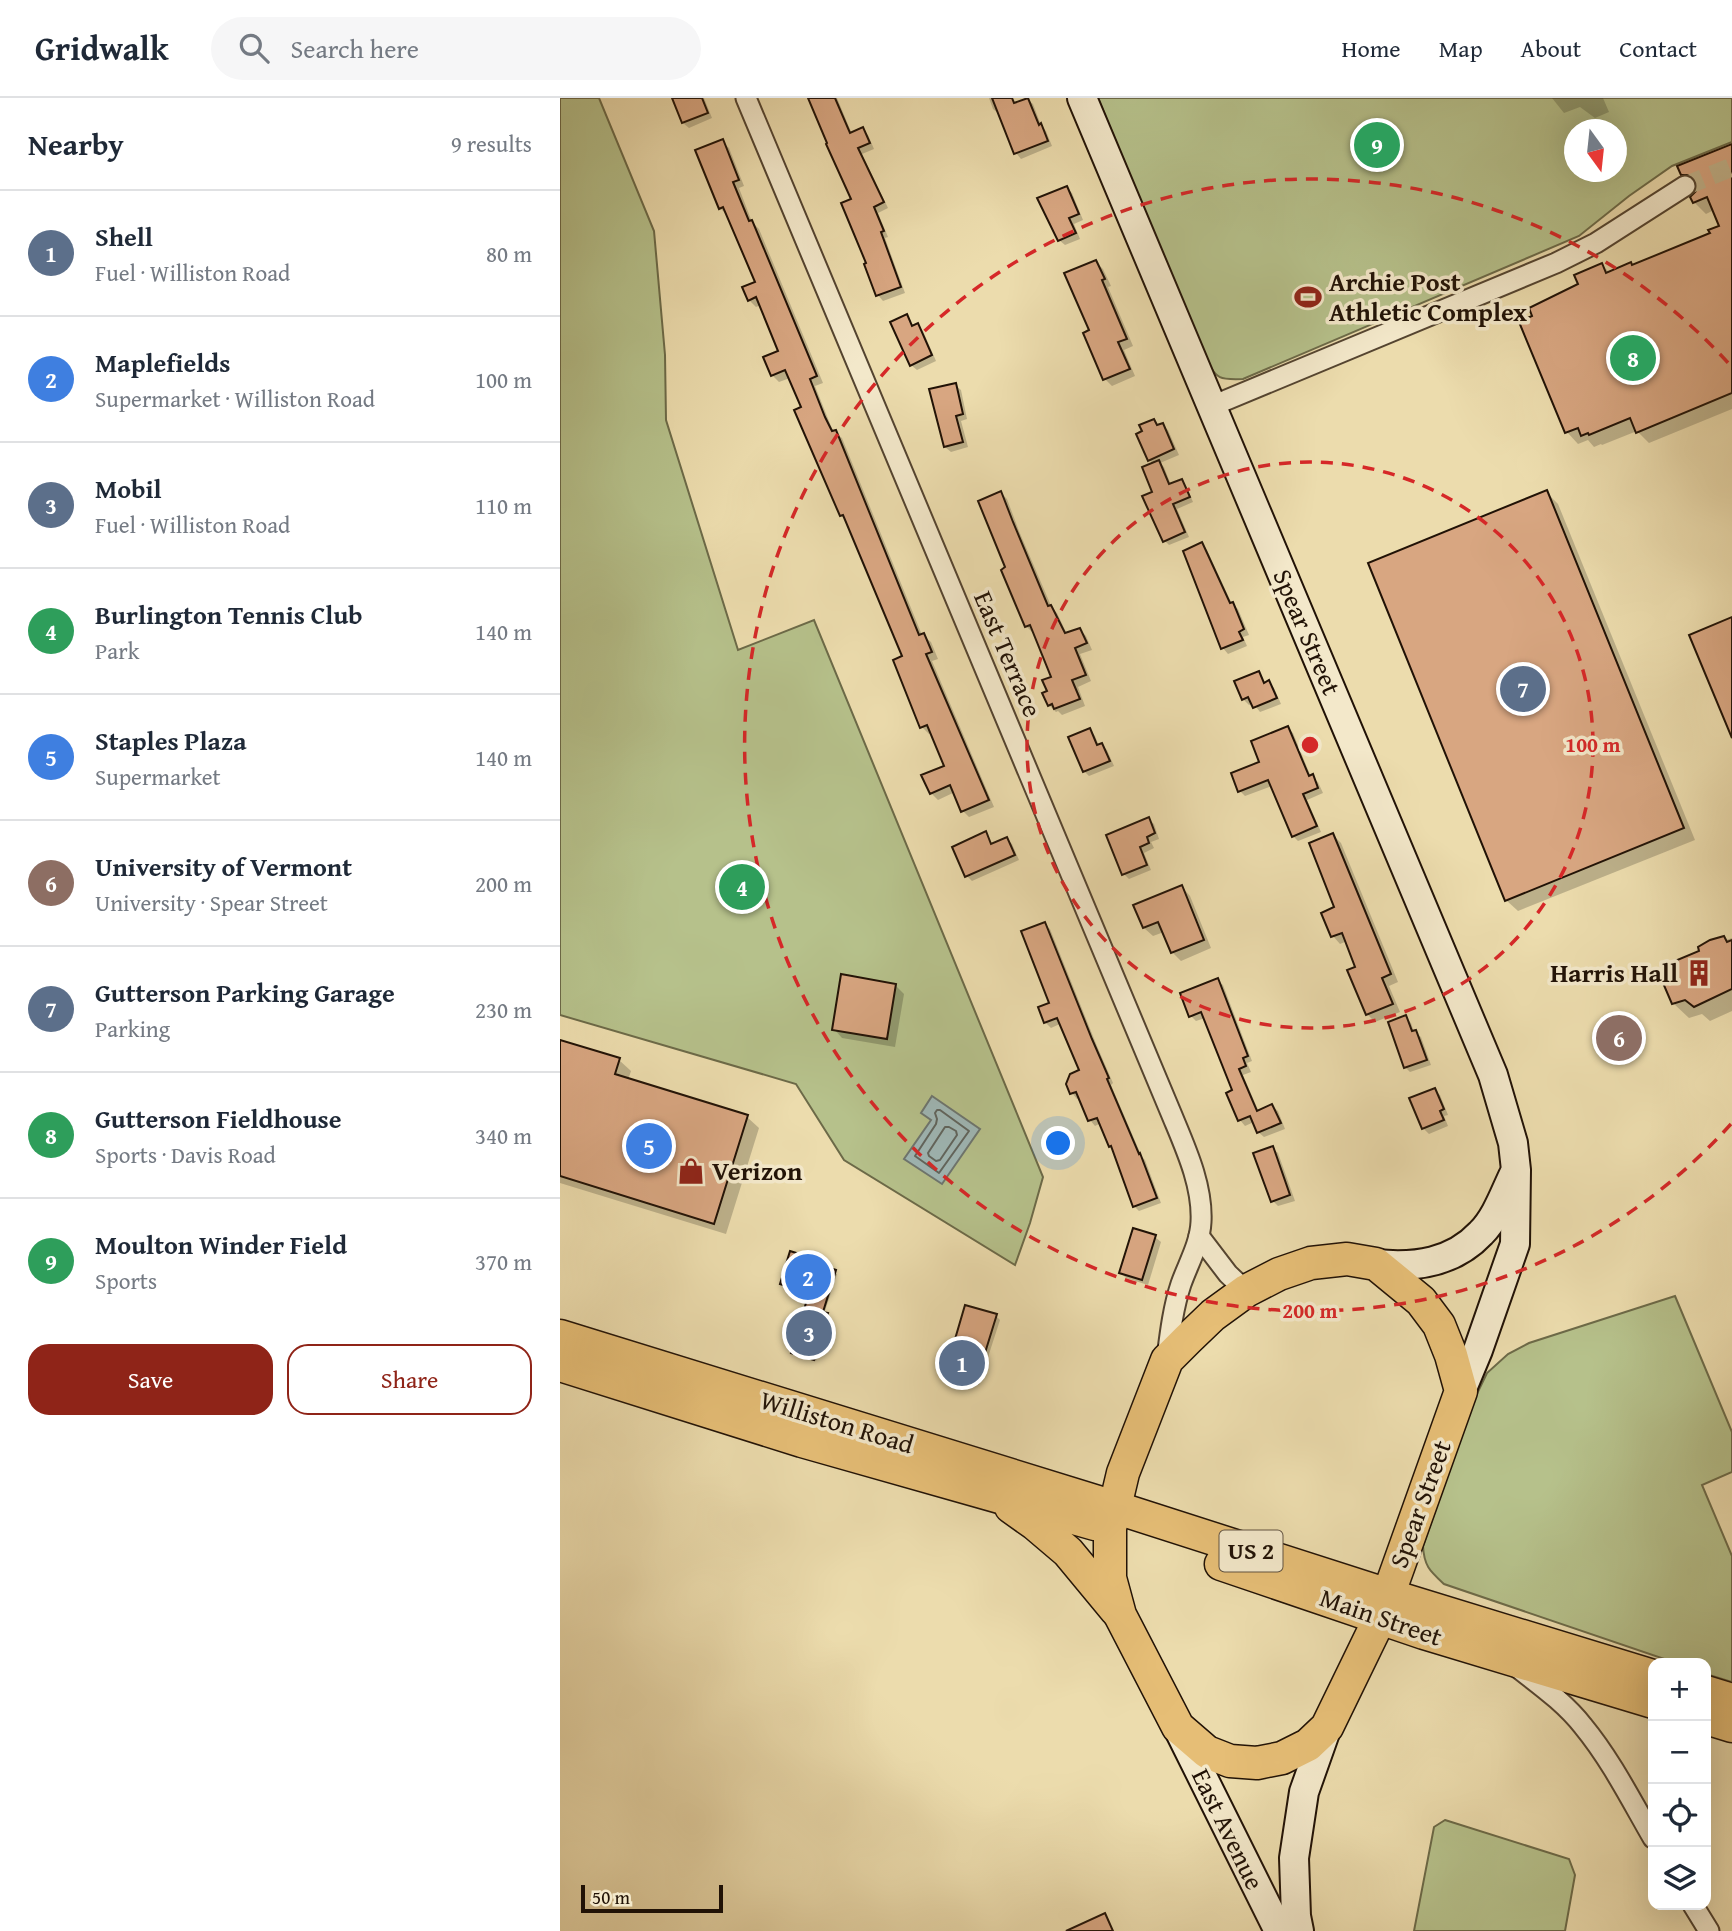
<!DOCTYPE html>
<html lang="en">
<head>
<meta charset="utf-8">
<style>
  body { margin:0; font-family:"Gentium Book Plus",serif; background:#f6f6f7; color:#1f2937 }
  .controls { position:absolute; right:21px; bottom:21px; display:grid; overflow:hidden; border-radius:14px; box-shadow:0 7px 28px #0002 }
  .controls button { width:63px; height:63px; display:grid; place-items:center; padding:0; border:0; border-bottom:2px solid #e0e1e3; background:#fff; color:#1f2937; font:35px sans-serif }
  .compass { position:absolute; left:1004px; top:21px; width:63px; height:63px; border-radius:50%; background:#fff; box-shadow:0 7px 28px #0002; rotate:165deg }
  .scale { position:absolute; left:21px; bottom:18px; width:142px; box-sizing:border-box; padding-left:7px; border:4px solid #211206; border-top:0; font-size:19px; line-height:24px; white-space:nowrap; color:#211206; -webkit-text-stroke:5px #f3e8ca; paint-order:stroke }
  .you { position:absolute; left:499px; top:1046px; width:24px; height:24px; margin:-18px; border:5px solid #fff; border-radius:50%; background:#1a73e8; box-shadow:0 0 0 10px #1a73e833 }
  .badge { display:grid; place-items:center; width:46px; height:46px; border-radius:50%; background:#8f2418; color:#fff; font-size:23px; font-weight:700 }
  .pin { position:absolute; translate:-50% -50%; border:4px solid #fff; box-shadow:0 2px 7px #0006 }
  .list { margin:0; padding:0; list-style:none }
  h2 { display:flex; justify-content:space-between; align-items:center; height:91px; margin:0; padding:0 28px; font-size:30px }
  h2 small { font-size:23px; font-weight:400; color:#747a83 }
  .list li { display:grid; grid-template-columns:46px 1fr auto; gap:21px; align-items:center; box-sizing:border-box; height:126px; padding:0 28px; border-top:2px solid #e0e1e3 }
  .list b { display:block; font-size:26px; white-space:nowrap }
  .list p { margin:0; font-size:23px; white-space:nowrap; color:#747a83 }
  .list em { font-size:23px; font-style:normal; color:#747a83 }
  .actions { display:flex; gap:14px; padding:21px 28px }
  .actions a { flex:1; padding:16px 0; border:2px solid #8f2418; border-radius:21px; text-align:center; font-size:24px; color:#8f2418 }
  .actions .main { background:#8f2418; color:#fff }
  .icon { flex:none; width:38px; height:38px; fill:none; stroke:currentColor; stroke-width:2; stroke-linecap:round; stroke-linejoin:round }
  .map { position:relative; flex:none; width:1172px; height:1833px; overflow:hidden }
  header { display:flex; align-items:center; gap:42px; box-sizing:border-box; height:98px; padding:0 35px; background:#fff; border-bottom:2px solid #e0e1e3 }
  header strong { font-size:33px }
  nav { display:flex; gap:38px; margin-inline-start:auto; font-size:24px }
  .search { width:490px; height:63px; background:#f6f6f7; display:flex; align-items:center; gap:18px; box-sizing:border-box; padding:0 24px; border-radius:38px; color:#747a83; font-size:26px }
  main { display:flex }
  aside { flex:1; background:#fff }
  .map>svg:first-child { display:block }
</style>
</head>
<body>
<header>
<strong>Gridwalk</strong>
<div class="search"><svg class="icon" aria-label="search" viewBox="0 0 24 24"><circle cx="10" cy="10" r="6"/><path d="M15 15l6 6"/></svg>Search here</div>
<nav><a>Home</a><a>Map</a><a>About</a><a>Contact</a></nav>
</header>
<main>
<aside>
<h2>Nearby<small>9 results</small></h2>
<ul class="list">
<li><span class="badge" style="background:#5c6f8a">1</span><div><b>Shell</b><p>Fuel · Williston Road</p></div><em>80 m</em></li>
<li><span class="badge" style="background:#3f7fe0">2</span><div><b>Maplefields</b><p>Supermarket · Williston Road</p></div><em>100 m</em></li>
<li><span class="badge" style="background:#5c6f8a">3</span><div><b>Mobil</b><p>Fuel · Williston Road</p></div><em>110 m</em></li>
<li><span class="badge" style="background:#2e9e5b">4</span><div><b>Burlington Tennis Club</b><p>Park</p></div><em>140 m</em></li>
<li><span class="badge" style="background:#3f7fe0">5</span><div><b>Staples Plaza</b><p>Supermarket</p></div><em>140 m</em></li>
<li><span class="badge" style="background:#8d6e63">6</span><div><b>University of Vermont</b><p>University · Spear Street</p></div><em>200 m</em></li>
<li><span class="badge" style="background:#5c6f8a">7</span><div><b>Gutterson Parking Garage</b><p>Parking</p></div><em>230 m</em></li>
<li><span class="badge" style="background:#2e9e5b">8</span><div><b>Gutterson Fieldhouse</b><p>Sports · Davis Road</p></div><em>340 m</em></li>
<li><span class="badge" style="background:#2e9e5b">9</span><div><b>Moulton Winder Field</b><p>Sports</p></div><em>370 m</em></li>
</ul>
<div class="actions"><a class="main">Save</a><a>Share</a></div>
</aside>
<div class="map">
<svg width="1172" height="1833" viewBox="0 0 1172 1833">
  <rect width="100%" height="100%" fill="#ecdcad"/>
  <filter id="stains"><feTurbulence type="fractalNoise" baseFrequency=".00286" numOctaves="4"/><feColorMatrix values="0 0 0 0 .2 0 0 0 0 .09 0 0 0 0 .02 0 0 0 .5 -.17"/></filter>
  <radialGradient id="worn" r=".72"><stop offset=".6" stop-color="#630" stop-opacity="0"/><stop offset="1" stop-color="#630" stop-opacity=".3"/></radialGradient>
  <g fill="#b6c18b" stroke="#6c6a48" stroke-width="2" fill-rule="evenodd">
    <polygon points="0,0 39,0 94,133 105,257 106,322 178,552 254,522 483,1079 470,1125 455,1167 284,1062 236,986 0,917"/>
    <path d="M 538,0 L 1172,0 L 1172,44 L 1112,68 L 1069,98 L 1019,138 L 683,281 C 657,282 658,281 645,260 ZM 1014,32 L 1056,32 L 1056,74 L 1014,74 Z"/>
    <path d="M 1115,1198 L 1172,1334 L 1172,1374 L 1142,1387 L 1172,1458 L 1172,1584 L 1146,1576 L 1146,1565 L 1116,1565 L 884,1486 C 870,1473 864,1468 863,1448 L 913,1304 L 927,1275 L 948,1256 L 969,1245 Z"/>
    <polygon points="885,1722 1009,1761 1015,1777 1005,1833 854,1833 874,1729"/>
  </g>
  <polygon fill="#9fb8b7" stroke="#6d7670" stroke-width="2" points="372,998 420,1031 382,1086 344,1061 371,1022 361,1015"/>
  <g fill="#0003">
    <polygon points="113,0 144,0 152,20 129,30 123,25"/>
    <polygon points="250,0 277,0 292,36 302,32 308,37 314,51 302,56 328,110 318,115 328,139 325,140 345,195 323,203 318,197 293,102"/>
    <polygon points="429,0 453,0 456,6 467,1 473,6 481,27 486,33 492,48 461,61 456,55 439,16 433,11"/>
    <polygon points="992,0 1043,0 1049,14 1035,20 1020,9 1004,15"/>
    <polygon points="162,44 169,50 184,88 179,90 192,124 199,131 263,285 255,288 271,328 274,334 282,340 362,537 371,544 378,561 372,563 434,709 409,719 403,713 395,694 378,702 371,695 386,669 372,634 369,636 362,629 345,559 288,423 282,417 243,310 230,280 219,284 212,277 220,254 201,207 196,209 189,202 197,185 167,117 160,110"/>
    <polygon points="1172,48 1172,311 1089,345 1077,333 1042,347 1041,346 1034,349 1028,342 1018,346 1007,334 1020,187 1042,167 1050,175 1073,169 1152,136 1161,129 1154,112 1146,116 1134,104 1138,94 1138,88 1134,88 1122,76"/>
    <polygon points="507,90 512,95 523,122 514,126 520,141 505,147 499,142"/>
    <polygon points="536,164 543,171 551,188 548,189 573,248 564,252 575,278 552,288 545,281 531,233"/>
    <polygon points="347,219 354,229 357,227 363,233 376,263 357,272 351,267"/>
    <polygon points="395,287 401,292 407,321 401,323 408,349 391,354 385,349"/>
    <polygon points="593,323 599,328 602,327 608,332 619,357 600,365 604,369 611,387 621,383 626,388 633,404 617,411 629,439 609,447 605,443 594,395 594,366 589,362 585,334"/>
    <polygon points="986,394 998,406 1135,742 958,813 946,802"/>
    <polygon points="441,395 447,401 459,433 492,510 497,515 507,536 520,532 526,538 532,552 520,556 531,583 518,589 525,608 502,617 498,613 496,614 489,607 489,594 493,580 475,534 473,535 466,528 448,470"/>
    <polygon points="642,446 647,452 672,506 678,511 689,537 683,539 687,548 668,556 663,550 625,454"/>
    <polygon points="698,575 706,586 709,584 714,590 721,606 700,614 693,605 689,607 683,601"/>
    <polygon points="728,630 733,635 751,679 758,684 763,695 747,702 761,734 738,743 733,738 712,688 685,698 680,693"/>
    <polygon points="530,632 535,638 539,648 542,647 547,652 554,668 529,678 524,673"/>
    <polygon points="588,721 594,726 599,741 591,744 594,750 584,755 591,772 569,781 564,776"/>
    <polygon points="425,735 433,747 447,741 452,746 459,762 412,783 407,778"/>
    <polygon points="773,737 781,745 838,884 829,888 840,914 815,924 807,916 789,873 797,870 787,843 780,846 773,838 777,810"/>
    <polygon points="622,789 630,798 651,850 621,863 612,854 604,834 593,838 584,830"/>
    <polygon points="484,826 490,831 537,948 553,985 551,987 582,1059 585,1062 601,1105 579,1113 574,1108 553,1051 541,1025 535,1028 530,1022 520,999 517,1001 512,995 521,973 502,925 491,930 485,924 492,906"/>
    <polygon points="1172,840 1172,913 1150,923 1142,916 1129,920 1113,905 1166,842"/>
    <polygon points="657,882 663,887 692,963 687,965 691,974 683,977 699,1014 712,1008 718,1013 725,1031 704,1039 698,1034 694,1024 685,1028 680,1022 668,996 675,993 645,920 636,923 631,918"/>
    <polygon points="335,887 344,896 335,949 282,940 274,931"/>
    <polygon points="846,919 851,925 854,934 861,939 871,967 850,974 845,969"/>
    <polygon points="0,943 59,962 71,973 68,982 187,1019 199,1030 166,1136 0,1085"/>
    <polygon points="874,992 880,997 888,1017 884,1018 888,1028 869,1036 863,1030"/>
    <polygon points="712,1050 718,1055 735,1103 718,1108 713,1103"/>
    <polygon points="595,1139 601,1144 588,1187 566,1180 561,1175"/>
    <polygon points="264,1166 266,1168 265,1171 277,1176 264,1216 269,1219 256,1263 233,1254 251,1196 222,1186"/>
    <polygon points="436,1218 440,1222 419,1287 386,1276 382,1273 394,1250"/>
  </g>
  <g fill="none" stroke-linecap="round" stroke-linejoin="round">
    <g stroke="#60655e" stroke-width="2">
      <polygon points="377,1012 380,1012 409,1033 379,1075 355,1058 376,1026 377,1021 375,1015"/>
      <polygon points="385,1029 389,1029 396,1033 397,1037 380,1062 376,1063 369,1058 368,1055"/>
    </g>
  </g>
  <g fill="#d8a681" stroke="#211206" stroke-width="2">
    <polygon points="112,0 142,0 148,15 122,25"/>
    <polygon points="248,0 275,0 290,35 303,29 310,45 298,50 324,104 314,109 324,133 321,134 341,189 316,198 304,166 306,165 281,105 291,101 266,46 267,45"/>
    <polygon points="432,0 452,0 454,5 468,0 479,27 481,25 488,43 454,56"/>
    <polygon points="163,41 179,82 173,84 189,123 192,122 257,278 250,281 265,319 272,333 276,332 359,537 364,535 372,554 366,556 429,702 401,714 390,687 370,696 361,677 384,668 367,627 360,630 333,562 342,558 283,417 280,418 234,312 241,309 225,272 211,278 203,259 218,253 196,199 188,203 182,189 195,184 163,109 159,111 135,52"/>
    <polygon points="1172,46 1172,295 1076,335 1070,320 1029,337 1028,335 1021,338 1018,330 1005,335 959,224 972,218 969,210 1018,186 1014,177 1042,165 1046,175 1071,164 1072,167 1150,135 1148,132 1159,128 1147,99 1133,105 1130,99 1136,93 1136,82 1130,77 1121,77 1117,68"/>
    <polygon points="507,88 519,116 509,120 516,135 498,143 477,100"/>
    <polygon points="536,162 545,181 542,182 567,241 558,244 570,271 543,282 523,235 529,232 504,175"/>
    <polygon points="347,216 352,228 358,225 372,257 350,268 330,224"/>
    <polygon points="396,285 403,316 396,318 403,344 384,349 369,291"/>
    <polygon points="594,321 597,327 603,325 614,351 588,363 576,336 582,333 579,327"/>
    <polygon points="599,362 609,386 622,381 630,399 613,406 625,434 603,444 582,398 592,394 582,369"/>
    <polygon points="987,392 1124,730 945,803 808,465"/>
    <polygon points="441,393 453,424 488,508 491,507 505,535 520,530 527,545 515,550 526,577 512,582 520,601 494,611 492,606 488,608 482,595 487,593 482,582 491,579 470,527 465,529 441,472 445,469 418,403"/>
    <polygon points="642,444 670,505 673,504 684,531 679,534 683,542 661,551 623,453"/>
    <polygon points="1172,519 1172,640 1129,537"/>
    <polygon points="699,573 704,585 709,582 717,600 693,610 688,599 682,602 674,583"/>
    <polygon points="728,628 749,678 753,676 758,690 743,696 757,728 732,739 708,682 678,694 671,675 699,664 691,643"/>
    <polygon points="530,630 537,647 542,645 550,663 523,674 508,639"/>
    <polygon points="589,719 595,735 587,739 589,745 580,749 587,767 562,777 546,737"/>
    <polygon points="426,733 431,746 447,739 455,757 405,779 392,749"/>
    <polygon points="773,735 831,876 822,880 833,906 806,917 787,872 795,869 782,835 771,839 761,815 774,809 749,745"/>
    <polygon points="622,787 644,842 611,855 598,824 583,830 573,807"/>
    <polygon points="485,824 532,941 549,980 547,981 579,1056 580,1055 597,1100 573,1109 551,1048 549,1049 537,1020 528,1023 516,994 510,996 506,986 510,976 519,972 497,920 484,925 478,909 489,905 461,833"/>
    <polygon points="1164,838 1167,844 1172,842 1172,891 1134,909 1125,902 1112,906 1100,878 1113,872 1110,865 1139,853 1138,849 1150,842"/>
    <polygon points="281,876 336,886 327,941 272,932"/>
    <polygon points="658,880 688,958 683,960 686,968 679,971 697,1013 712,1006 721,1025 697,1035 690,1018 678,1023 666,995 672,992 641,914 629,919 620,895"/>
    <polygon points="846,917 852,933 856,932 867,962 844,970 828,924"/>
    <polygon points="0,942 60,960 55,976 188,1017 154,1126 0,1078"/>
    <polygon points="875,990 884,1011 880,1013 884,1022 862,1031 849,1000"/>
    <polygon points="713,1048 730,1097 711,1104 693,1055"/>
    <polygon points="573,1130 596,1137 582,1182 559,1175"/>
    <polygon points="230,1153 265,1164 264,1168 276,1172 263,1214 268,1215 254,1262 231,1255 249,1195 220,1186"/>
    <polygon points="405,1207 437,1216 416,1284 380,1273 389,1247 393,1248"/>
    <polygon points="545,1815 553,1833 506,1833"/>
  </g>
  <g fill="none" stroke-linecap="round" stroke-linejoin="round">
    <polyline stroke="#c3b48c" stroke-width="19" stroke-dasharray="19 10" stroke-linecap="butt" points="1125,88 1172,69"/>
    <defs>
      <g id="street">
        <path d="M 186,0 L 611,1015 C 625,1049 643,1087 641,1124 C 640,1146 628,1166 621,1186 C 613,1210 610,1236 607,1260"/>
        <polyline points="652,308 996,165 1036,145 1125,88"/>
        <polyline points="639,1138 668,1176 686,1193"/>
        <path d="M 958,1570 C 981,1588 1005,1605 1023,1628 C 1051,1662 1071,1702 1093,1740"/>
        <polyline points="1133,1807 1149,1833"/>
      </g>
      <g id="secondary">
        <polyline points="522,0 933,977 953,1045 956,1072 955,1146 918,1252 901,1293"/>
        <path d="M 816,1166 C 855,1170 893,1165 921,1135 C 936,1120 944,1097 953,1078"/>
        <polyline points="619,1632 719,1833"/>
        <polyline points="739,1833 736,1818 734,1760 744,1694 767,1629"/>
      </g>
      <g id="primary">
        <polygon points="787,1161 816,1166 861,1203 879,1227 891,1257 901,1293 820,1520 767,1629 748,1647 722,1660 697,1665 670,1663 647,1654 618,1629 560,1517 550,1480 550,1430 563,1375 607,1262 628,1241 653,1217 686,1193 719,1176 751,1165"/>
        <polyline points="0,1238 554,1409 828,1497 1093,1578"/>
        <polyline points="0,1267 242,1343 535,1426"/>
        <polyline points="451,1409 475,1426 508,1454 556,1512"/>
        <polyline points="661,1466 864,1535 1093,1604"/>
        <polyline points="1146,1594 1172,1602"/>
        <polyline points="1146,1620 1172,1628"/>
      </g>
    </defs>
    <use href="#street" stroke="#544430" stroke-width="23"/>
    <use href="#secondary" stroke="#211206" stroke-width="32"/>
    <use href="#primary" stroke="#211206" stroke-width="35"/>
    <use href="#street" stroke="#f3e8ca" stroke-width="19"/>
    <use href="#secondary" stroke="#f3e8ca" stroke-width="28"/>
    <use href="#primary" stroke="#e6be76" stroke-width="32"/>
  </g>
  <g fill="none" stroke="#d62828" stroke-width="3.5" stroke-dasharray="12 9">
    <circle cx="750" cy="647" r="283"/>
    <path d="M1171 1026A566 566 0 1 1 1171 268"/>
  </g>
  <defs>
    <symbol id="stadium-bare" viewBox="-9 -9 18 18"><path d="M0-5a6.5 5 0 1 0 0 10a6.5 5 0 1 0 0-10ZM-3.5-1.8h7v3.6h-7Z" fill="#8f2418" stroke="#f3e8ca" stroke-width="2.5" paint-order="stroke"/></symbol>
    <symbol id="building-bare" viewBox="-9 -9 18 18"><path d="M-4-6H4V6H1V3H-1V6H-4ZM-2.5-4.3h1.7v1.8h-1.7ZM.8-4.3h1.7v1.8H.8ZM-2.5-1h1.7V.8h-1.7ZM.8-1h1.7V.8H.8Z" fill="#8f2418" stroke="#f3e8ca" stroke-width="2.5" paint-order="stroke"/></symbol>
    <symbol id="shop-bare" viewBox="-9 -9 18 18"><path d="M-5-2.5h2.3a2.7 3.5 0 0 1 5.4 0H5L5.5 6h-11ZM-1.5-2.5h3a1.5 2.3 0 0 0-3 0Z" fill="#8f2418" stroke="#f3e8ca" stroke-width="2.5" paint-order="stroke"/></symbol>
  </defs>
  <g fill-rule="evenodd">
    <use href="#stadium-bare" x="729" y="180" width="38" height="38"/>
    <use href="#building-bare" x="1120" y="856" width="38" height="38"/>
    <use href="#shop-bare" x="112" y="1054" width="38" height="38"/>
  </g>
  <g text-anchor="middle" stroke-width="7" stroke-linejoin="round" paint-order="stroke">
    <rect fill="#f3e8ca" stroke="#605241" stroke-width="2" x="659.5" y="1432.5" width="63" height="41" rx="5"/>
    <g font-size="24" font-weight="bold" fill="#211206">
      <text x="691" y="1461">US 2</text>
    </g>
    <g font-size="26" font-weight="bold" fill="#211206" stroke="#f3e8ca" text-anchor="start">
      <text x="769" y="193">Archie Post<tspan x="769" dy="30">Athletic Complex</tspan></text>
      <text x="1118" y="884" text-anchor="end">Harris Hall</text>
      <text x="152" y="1082">Verizon</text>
    </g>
    <g font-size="26" fill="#211206" stroke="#f3e8ca">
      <text transform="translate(747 534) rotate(67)" y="9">Spear Street</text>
      <text transform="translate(448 556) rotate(67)" y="9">East Terrace</text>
      <text transform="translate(277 1324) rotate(17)" y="9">Williston Road</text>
      <text transform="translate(860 1406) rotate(-70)" y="9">Spear Street</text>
      <text transform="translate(821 1519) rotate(19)" y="9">Main Street</text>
      <text transform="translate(668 1731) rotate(64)" y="9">East Avenue</text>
    </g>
  </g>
  <circle cx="750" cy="647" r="10" fill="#d62828" stroke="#f3e8ca" stroke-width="3.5"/>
  <g font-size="21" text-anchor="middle" font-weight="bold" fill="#d62828" stroke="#f3e8ca" stroke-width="7" stroke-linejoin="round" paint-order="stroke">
    <text x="1033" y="654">100 m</text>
    <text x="750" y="1220">200 m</text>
  </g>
  <rect width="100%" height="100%" filter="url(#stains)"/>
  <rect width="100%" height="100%" fill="url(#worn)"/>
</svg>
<div class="controls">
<button>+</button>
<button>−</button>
<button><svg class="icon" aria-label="locate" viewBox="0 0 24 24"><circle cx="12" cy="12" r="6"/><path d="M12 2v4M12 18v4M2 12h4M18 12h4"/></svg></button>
<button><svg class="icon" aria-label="layers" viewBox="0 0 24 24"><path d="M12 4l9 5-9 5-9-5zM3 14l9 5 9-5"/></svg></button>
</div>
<svg class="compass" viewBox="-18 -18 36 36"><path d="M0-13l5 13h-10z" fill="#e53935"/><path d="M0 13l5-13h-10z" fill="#747a83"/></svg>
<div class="scale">50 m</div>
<div class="you"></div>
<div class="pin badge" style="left:402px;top:1265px;background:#5c6f8a">1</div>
<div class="pin badge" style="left:248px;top:1179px;background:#3f7fe0">2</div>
<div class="pin badge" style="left:249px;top:1235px;background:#5c6f8a">3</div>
<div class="pin badge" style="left:182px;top:789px;background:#2e9e5b">4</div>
<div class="pin badge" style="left:89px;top:1048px;background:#3f7fe0">5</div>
<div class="pin badge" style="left:1059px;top:940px;background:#8d6e63">6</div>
<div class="pin badge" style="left:963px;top:591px;background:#5c6f8a">7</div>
<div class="pin badge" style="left:1073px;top:260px;background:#2e9e5b">8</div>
<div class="pin badge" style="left:817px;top:47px;background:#2e9e5b">9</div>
</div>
</main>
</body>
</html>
